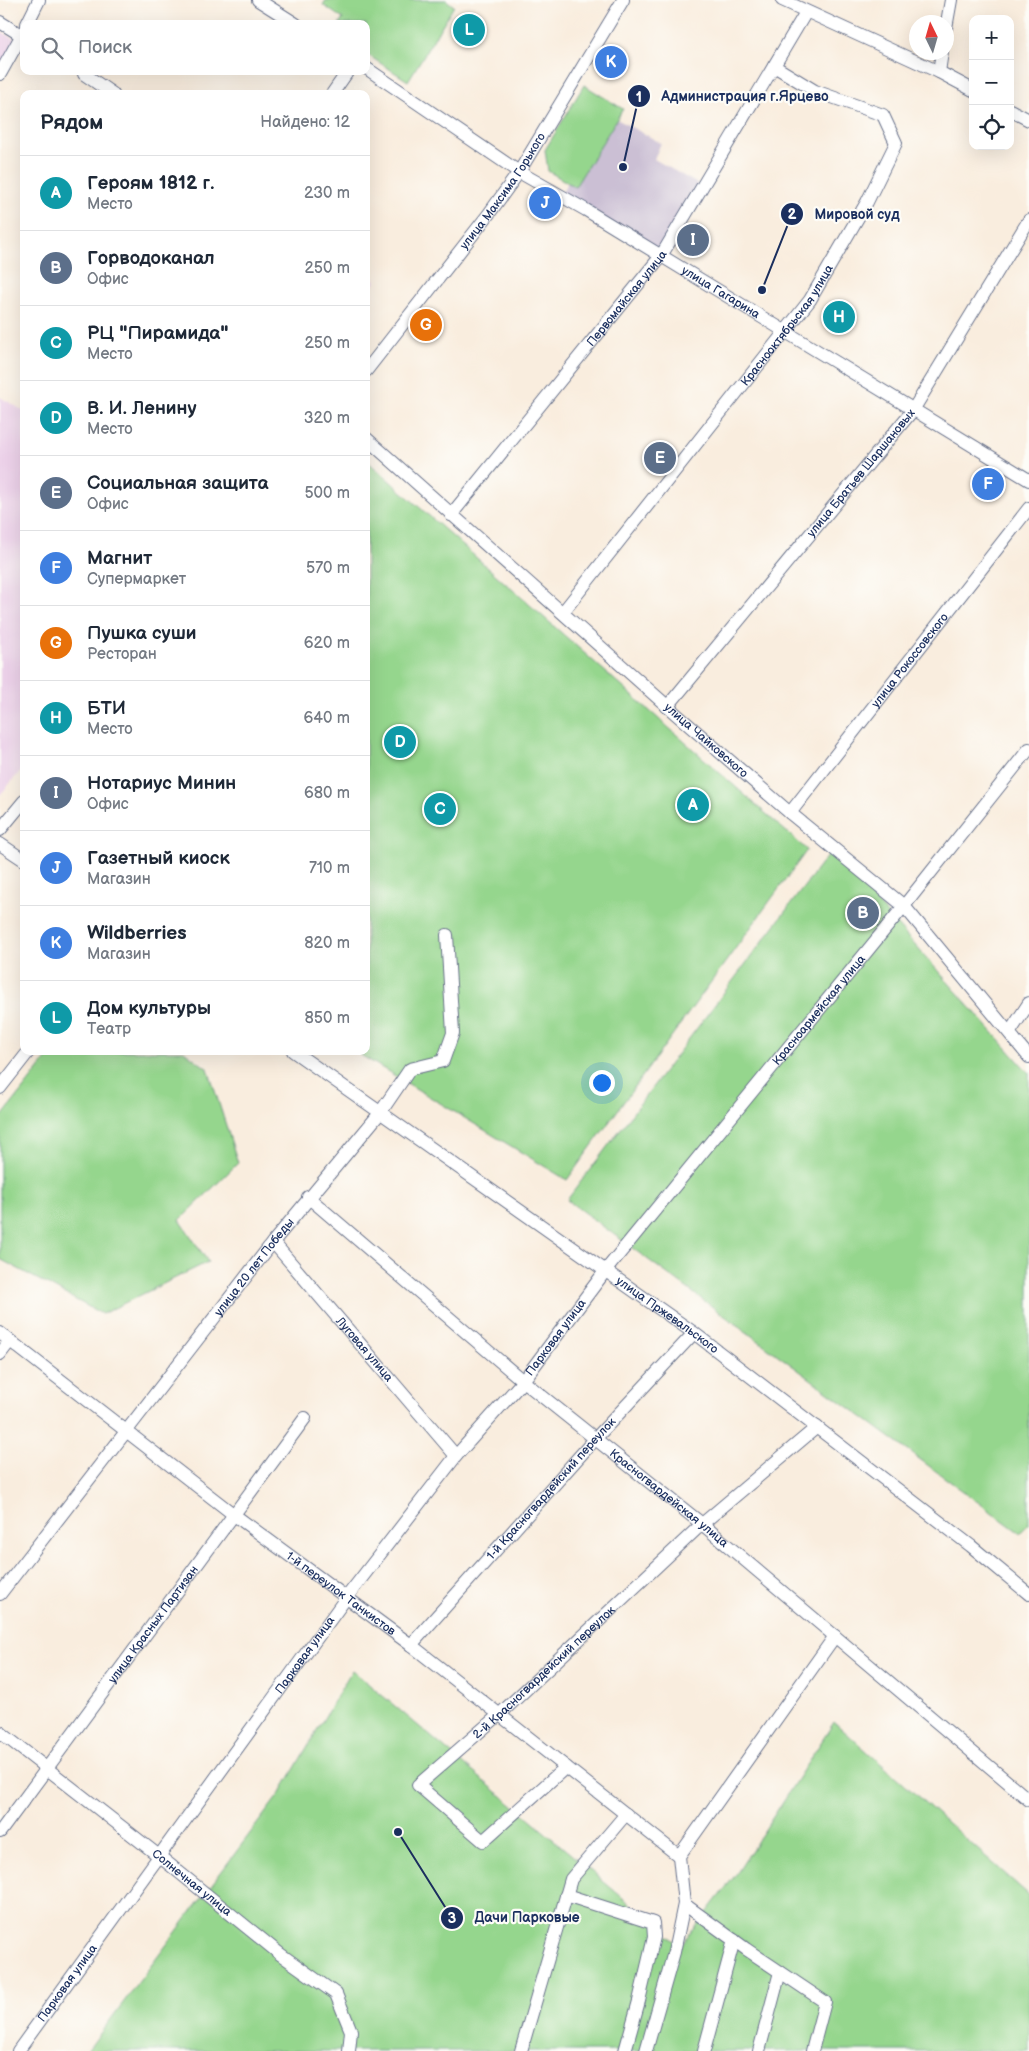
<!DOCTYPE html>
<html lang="ru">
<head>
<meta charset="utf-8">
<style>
  body { margin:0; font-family:"Balsamiq Sans",sans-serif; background:#f2f2f3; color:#1f2937 }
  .controls { position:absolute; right:15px; top:15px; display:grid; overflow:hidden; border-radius:10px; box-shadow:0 5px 20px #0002 }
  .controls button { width:45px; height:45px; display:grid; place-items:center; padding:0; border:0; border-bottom:1px solid #e0e1e3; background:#fff; color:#1f2937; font:25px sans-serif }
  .compass { position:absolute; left:909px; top:15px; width:45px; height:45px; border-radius:50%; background:#fff; box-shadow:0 5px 20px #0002; rotate:355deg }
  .you { position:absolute; left:601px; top:1082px; width:18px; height:18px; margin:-12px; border:4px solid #fff; border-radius:50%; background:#1a73e8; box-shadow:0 0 0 8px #1a73e833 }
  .badge { display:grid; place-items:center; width:32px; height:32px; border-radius:50%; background:#111827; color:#fff; font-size:16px; font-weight:700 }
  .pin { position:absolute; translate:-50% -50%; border:2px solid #fff; box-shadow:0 1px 5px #0006 }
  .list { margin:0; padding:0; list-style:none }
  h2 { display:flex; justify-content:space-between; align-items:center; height:65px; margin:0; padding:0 20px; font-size:21px }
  h2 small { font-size:16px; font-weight:400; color:#747a83 }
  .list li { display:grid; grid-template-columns:32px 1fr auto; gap:15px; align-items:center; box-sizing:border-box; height:75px; padding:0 20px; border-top:1px solid #e0e1e3 }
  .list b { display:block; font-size:19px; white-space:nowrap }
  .list p { margin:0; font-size:16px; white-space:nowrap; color:#747a83 }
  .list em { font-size:16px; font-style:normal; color:#747a83 }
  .icon { flex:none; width:28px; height:28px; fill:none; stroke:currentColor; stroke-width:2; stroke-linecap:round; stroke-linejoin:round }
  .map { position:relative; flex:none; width:1029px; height:2051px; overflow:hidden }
  .search { position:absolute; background:#fff; box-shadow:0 5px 20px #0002; left:20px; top:20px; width:350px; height:55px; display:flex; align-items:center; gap:12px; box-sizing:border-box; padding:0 18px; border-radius:10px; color:#747a83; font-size:19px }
  .panel { position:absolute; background:#fff; box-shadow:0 5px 20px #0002; left:20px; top:90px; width:350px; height:965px; border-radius:10px }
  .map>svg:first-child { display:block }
</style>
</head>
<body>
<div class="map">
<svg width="1029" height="2051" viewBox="0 0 1029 2051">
  <rect width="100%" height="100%" fill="#fdfcf7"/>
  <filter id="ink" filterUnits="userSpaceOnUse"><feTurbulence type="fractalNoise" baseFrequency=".02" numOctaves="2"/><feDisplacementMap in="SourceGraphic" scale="10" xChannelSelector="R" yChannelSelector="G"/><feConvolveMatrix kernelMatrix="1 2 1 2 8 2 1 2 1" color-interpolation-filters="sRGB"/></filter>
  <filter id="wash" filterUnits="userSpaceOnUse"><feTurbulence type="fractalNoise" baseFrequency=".0096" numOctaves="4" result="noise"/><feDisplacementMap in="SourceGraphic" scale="20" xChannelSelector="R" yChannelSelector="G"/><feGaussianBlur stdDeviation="1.12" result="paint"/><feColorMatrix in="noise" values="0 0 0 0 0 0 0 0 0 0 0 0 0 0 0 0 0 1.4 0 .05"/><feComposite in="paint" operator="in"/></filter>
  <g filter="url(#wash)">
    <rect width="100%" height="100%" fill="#f9edde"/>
    <g fill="#ecd1e9">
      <polygon points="0,31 18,41 0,72"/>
      <polygon points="366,259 376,282 366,294"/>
      <polygon points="0,397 24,411 24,767 0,795"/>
    </g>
    <polygon fill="#cbbfd4" points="609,115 661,143 654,159 701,186 661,254 561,194"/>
    <g fill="#95d68d" stroke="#588276">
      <polygon points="326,0 446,0 454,6 408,81 366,54 366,24 339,24 343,19 323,5"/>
      <polygon points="584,85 623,109 575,187 548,171 545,150"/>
      <polygon points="366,460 807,850 567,1180 354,1051 366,1051"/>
      <polygon points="831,851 1029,1073 1029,1524 1020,1533 567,1200"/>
      <polygon points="53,1051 184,1051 208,1069 238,1163 180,1220 208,1262 102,1314 0,1259 0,1119"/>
      <polygon points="352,1670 680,1946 737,1873 834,1722 1029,1895 1029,2051 87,2051 281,1792"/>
    </g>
  </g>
  <g filter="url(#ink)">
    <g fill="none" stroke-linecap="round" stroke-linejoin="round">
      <defs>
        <g id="minor">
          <polyline points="258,0 296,24"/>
          <polyline points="782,0 939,72 973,90"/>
          <polyline points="0,22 21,35"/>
          <polyline points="27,24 39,0"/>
          <polyline points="946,28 951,0"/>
          <path id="s1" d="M 366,68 L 519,172 L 586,210 L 1029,480"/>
          <polyline points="939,72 942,52"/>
          <polyline points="0,74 24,31"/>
          <polyline points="84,74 113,94"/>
          <polyline points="332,94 348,71"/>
          <polyline points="1010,110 1029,120"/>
          <path id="s2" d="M 366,371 L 488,215 L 519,172 L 623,0"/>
          <path id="s3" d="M 366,438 L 676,714 L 790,813 L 904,906 L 1029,1057"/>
          <path id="s4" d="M 451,515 L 661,256 L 806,12"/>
          <path id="s5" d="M 563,612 L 810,300 L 867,202 L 896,143 L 883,115 L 815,91 L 774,66"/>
          <path id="s6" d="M 667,707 L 913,410 L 1029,220"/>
          <path id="s7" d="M 790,813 L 1029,508"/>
          <polyline points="0,830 24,801"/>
          <polyline points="0,844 24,860"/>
          <polyline points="1010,1032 1029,1003"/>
          <path id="s8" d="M 293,1051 L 694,1333 L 971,1546 L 1029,1594"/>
          <polyline points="0,1088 29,1051"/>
          <path id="s9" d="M 308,1197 L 523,1381 L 702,1524 L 1029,1800"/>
          <path id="s10" d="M 273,1242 L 456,1456"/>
          <path id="s11" d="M 0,1333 L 233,1514 L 411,1645 L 679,1856"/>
          <polyline points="0,1354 10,1341"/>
          <path id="s12" d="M 0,1594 L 273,1242 L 380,1113 L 410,1069 L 443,1061 L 453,1033 L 447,935"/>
          <path id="s13" d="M 411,1645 L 595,1439 L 694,1333"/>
          <path id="s14" d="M 0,1732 L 159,1856 L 280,1954 L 336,1994 L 351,2031 L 349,2051"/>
          <path id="s15" d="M 566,1767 L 483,1841 L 418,1785 L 500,1714 L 702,1524 L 817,1427"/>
          <path id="s16" d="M 0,1832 L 305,1418"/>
          <polyline points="566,1895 653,1923 654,1937 639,2001 625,2051"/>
          <polyline points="684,1904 746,1949 825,2002 812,2051"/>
          <path id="s17" d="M 18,2051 L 346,1598 L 456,1456 L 523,1381 L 606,1270 L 904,906 L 1029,749"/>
          <polyline points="521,2051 571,1879 626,1814"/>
          <polyline points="646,2051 674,1952 684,1904 679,1856 835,1636"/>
          <polyline points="704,2051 734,1940"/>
          <polyline points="759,2051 780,1972"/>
        </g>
      </defs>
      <use href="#minor" stroke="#69728b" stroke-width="14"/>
      <use href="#minor" stroke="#fff" stroke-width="12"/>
    </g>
  </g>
  <g text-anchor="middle" stroke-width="4.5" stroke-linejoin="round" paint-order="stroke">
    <g font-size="12" fill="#1b2f5e" stroke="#fdfcf7">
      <text dy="4" stroke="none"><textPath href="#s2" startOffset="226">улица Максима Горького</textPath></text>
      <text dy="4" stroke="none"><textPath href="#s1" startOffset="420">улица Гагарина</textPath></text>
      <text dy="4" stroke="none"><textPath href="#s4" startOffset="279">Первомайская улица</textPath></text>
      <text dy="4" stroke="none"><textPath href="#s5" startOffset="364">Краснооктябрьская улица</textPath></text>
      <text dy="4" stroke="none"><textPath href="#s6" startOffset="304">улица Братьев Шаршановых</textPath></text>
      <text dy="4" stroke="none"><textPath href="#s7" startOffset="194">улица Рокоссовского</textPath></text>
      <text dy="4" stroke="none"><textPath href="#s3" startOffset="455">улица Чайковского</textPath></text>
      <text dy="4" stroke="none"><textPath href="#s17" startOffset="1314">Красноармейская улица</textPath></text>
      <text dy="4" stroke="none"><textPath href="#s12" startOffset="414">улица 20 лет Победы</textPath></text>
      <text dy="4" stroke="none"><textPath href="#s8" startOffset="458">улица Пржевальского</textPath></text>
      <text dy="4" stroke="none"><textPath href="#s17" startOffset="894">Парковая улица</textPath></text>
      <text dy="4" stroke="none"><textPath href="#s10" startOffset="141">Луговая улица</textPath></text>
      <text dy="4" stroke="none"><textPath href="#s13" startOffset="210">1-й Красногвардейский переулок</textPath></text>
      <text dy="4" stroke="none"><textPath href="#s9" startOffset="470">Красногвардейская улица</textPath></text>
      <text dy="4" stroke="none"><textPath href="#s11" startOffset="429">1-й переулок Танкистов</textPath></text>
      <text dy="4" stroke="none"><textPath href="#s16" startOffset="258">улица Красных Партизан</textPath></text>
      <text dy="4" stroke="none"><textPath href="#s17" startOffset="489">Парковая улица</textPath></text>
      <text dy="4" stroke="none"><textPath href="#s15" startOffset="366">2-й Красногвардейский переулок</textPath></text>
      <text dy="4" stroke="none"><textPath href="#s14" startOffset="244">Солнечная улица</textPath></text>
      <text dy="4" stroke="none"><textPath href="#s17" startOffset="84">Парковая улица</textPath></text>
    </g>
  </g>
  <path fill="none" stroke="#1b2f5e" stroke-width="2" d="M623 167L639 96M762 290L792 214M398 1832L452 1918"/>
  <g fill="#1b2f5e" stroke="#fdfcf7" stroke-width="2">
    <circle cx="623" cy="167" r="5"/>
    <circle cx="762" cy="290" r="5"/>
    <circle cx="398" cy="1832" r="5"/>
    <circle cx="639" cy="96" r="12"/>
    <circle cx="792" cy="214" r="12"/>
    <circle cx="452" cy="1918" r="12"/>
  </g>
  <g font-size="15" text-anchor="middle" font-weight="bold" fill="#fff">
    <text x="639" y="102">1</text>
    <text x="792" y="219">2</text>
    <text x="452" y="1923">3</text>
  </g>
  <g font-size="14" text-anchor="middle" font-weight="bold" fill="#1b2f5e" stroke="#fdfcf7" stroke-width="4.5" stroke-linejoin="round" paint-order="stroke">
    <text x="745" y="101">Администрация г.Ярцево</text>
    <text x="857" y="219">Мировой суд</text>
    <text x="527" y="1922">Дачи Парковые</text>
  </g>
</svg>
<div class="controls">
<button>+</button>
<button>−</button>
<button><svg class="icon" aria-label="locate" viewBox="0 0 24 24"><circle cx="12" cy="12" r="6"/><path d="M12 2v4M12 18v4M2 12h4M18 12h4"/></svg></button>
</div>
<svg class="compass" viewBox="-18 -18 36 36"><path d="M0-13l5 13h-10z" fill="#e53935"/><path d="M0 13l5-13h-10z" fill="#747a83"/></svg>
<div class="you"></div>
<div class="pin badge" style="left:693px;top:805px;background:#0f9aa8">A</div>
<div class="pin badge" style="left:863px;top:913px;background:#5c6f8a">B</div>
<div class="pin badge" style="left:440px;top:809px;background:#0f9aa8">C</div>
<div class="pin badge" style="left:400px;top:742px;background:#0f9aa8">D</div>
<div class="pin badge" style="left:660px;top:458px;background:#5c6f8a">E</div>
<div class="pin badge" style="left:988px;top:484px;background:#3f7fe0">F</div>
<div class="pin badge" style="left:426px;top:325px;background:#e8710a">G</div>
<div class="pin badge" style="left:839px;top:317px;background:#0f9aa8">H</div>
<div class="pin badge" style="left:693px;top:240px;background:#5c6f8a">I</div>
<div class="pin badge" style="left:545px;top:203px;background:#3f7fe0">J</div>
<div class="pin badge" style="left:611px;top:62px;background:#3f7fe0">K</div>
<div class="pin badge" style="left:469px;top:30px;background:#0f9aa8">L</div>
<div class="search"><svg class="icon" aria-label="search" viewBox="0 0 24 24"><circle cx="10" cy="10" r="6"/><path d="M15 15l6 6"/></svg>Поиск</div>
<section class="panel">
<h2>Рядом<small>Найдено: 12</small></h2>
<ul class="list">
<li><span class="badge" style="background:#0f9aa8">A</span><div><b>Героям 1812 г.</b><p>Место</p></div><em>230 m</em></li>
<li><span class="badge" style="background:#5c6f8a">B</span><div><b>Горводоканал</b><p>Офис</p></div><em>250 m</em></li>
<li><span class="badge" style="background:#0f9aa8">C</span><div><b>РЦ &quot;Пирамида&quot;</b><p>Место</p></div><em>250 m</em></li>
<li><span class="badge" style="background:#0f9aa8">D</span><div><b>В. И. Ленину</b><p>Место</p></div><em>320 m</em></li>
<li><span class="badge" style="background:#5c6f8a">E</span><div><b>Социальная защита</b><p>Офис</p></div><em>500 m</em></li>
<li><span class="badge" style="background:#3f7fe0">F</span><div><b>Магнит</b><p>Супермаркет</p></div><em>570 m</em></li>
<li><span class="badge" style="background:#e8710a">G</span><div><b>Пушка суши</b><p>Ресторан</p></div><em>620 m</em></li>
<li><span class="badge" style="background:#0f9aa8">H</span><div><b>БТИ</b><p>Место</p></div><em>640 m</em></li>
<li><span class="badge" style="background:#5c6f8a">I</span><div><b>Нотариус Минин</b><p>Офис</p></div><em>680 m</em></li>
<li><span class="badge" style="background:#3f7fe0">J</span><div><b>Газетный киоск</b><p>Магазин</p></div><em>710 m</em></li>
<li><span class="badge" style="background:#3f7fe0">K</span><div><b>Wildberries</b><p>Магазин</p></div><em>820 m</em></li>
<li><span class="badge" style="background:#0f9aa8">L</span><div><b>Дом культуры</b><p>Театр</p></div><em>850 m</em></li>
</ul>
</section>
</div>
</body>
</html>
